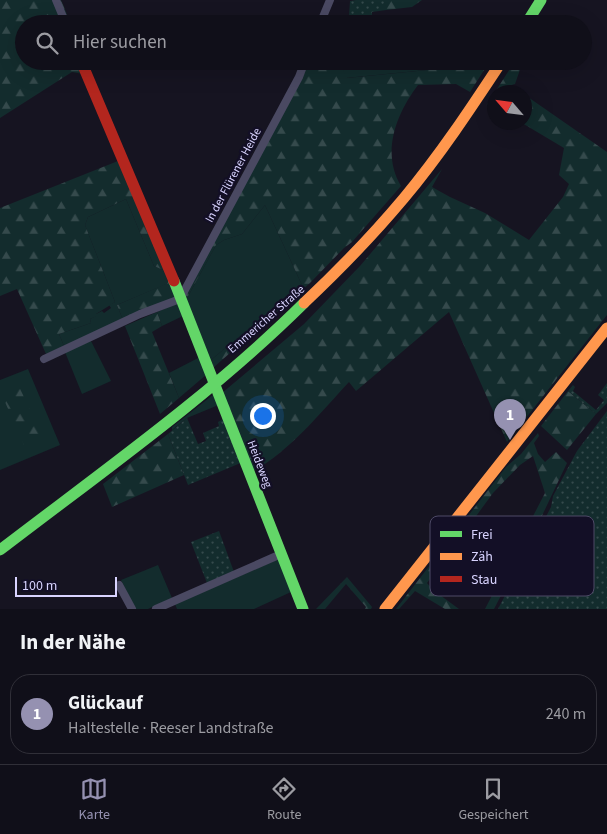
<!DOCTYPE html>
<html lang="de">
<head>
<meta charset="utf-8">
<style>
  body { margin:0; font-family:"Source Sans 3",sans-serif; background:#191822; color:#f1f3f6 }
  .compass { position:absolute; left:487px; top:85px; width:45px; height:45px; border-radius:50%; background:#100f19; box-shadow:0 5px 20px #0002; rotate:298deg }
  .scale { position:absolute; left:15px; bottom:12px; width:102px; box-sizing:border-box; padding-left:5px; border:2px solid #d9d4ff; border-top:0; font-size:14px; line-height:18px; white-space:nowrap; color:#d9d4ff; -webkit-text-stroke:4px #130f26; paint-order:stroke }
  .you { position:absolute; left:262px; top:415px; width:18px; height:18px; margin:-12px; border:4px solid #fff; border-radius:50%; background:#1a73e8; box-shadow:0 0 0 8px #1a73e833 }
  .badge { display:grid; place-items:center; width:32px; height:32px; border-radius:50%; background:#9591b1; color:#fff; font-size:16px; font-weight:700 }
  .pin { position:absolute; translate:-50% -41px; filter:drop-shadow(0 1px 2px #0008) }
  .pin::after { content:''; position:absolute; top:26px; width:18px; height:15px; background:inherit; clip-path:polygon(0 0,100% 0,50% 100%) }
  .list { margin:0; padding:0; list-style:none }
  h2 { display:flex; justify-content:space-between; align-items:center; height:65px; margin:0; padding:0 20px; font-size:21px }
  h2 small { font-size:16px; font-weight:400; color:#9c9ca2 }
  .list li { display:grid; grid-template-columns:32px 1fr auto; gap:15px; align-items:center; box-sizing:border-box; height:80px; margin:0 10px 10px; padding:0 10px; border:1px solid #302f38; border-radius:20px }
  .list b { display:block; font-size:19px; white-space:nowrap }
  .list p { margin:0; font-size:16px; white-space:nowrap; color:#9c9ca2 }
  .list em { font-size:16px; font-style:normal; color:#9c9ca2 }
  .icon { flex:none; width:28px; height:28px; fill:none; stroke:currentColor; stroke-width:2; stroke-linecap:round; stroke-linejoin:round }
  .map { position:relative; flex:none; width:607px; height:609px; overflow:hidden }
  .search { position:absolute; background:#100f19; box-shadow:0 5px 20px #0002; left:15px; right:15px; top:15px; height:55px; display:flex; align-items:center; gap:12px; box-sizing:border-box; padding:0 18px; border-radius:28px; color:#9c9ca2; font-size:19px }
  .sheet { height:155px; background:#100f19 }
  nav { display:flex; justify-content:space-around; align-items:center; box-sizing:border-box; height:70px; border-top:1px solid #302f38; background:#100f19; font-size:14px; color:#9c9ca2 }
  nav a { display:grid; justify-items:center; gap:2px }
  nav .on { color:#9591b1 }
  .map>svg:first-child { display:block }
</style>
</head>
<body>
<div class="map">
<svg width="607" height="609" viewBox="0 0 607 609">
  <defs>
    <pattern id="forest-firs" width="22" height="20" patternUnits="userSpaceOnUse" patternTransform="scale(1.25)"><rect width="22" height="20" fill="#132c2d"/><path d="M5 1l3.5 6h-7zM16 11l3.5 6h-7z" fill="#354a4c"/></pattern>
    <pattern id="park-dots" width="8" height="8" patternUnits="userSpaceOnUse" patternTransform="scale(1.25)"><rect width="8" height="8" fill="#132c2d"/><path d="M2 2h.1M6 6h.1" fill="none" stroke="#354a4c" stroke-width="1.8" stroke-linecap="round"/></pattern>
  </defs>
  <rect width="100%" height="100%" fill="#161421"/>
  <g fill="#132c2d">
    <polygon points="339,61 490,61 488,64 346,78"/>
    <polygon points="126,199 154,266 163,270 169,283 117,305 123,320 64,346 59,334 91,323 90,319 96,316 96,314 102,311 104,313 111,308 109,305 115,302 85,225 88,217"/>
    <polygon points="265,205 302,285 211,360 186,300 216,245 224,240 242,234"/>
    <polygon points="175,304 178,305 183,316 162,326 157,312"/>
    <polygon points="91,341 111,381 82,394 65,352"/>
    <polygon points="200,357 206,375 179,398 169,373"/>
    <polygon points="28,369 60,445 0,470 0,380"/>
    <polygon points="214,394 221,404 187,418 172,430 172,427"/>
    <polygon points="279,559 291,592 254,609 177,609 175,604"/>
    <polygon points="158,565 172,598 148,609 135,609 121,580"/>
  </g>
  <g fill="url(#forest-firs)">
    <polygon points="0,0 61,0 71,24 24,24 24,61 86,61 83,74 72,72 0,118"/>
    <polygon points="386,0 422,0 412,7 386,10"/>
    <path d="M 309,61 L 339,61 L 347,78 L 488,64 L 470,92 L 456,84 L 418,85 C 396,114 381,153 401,186 L 352,242 L 344,248 L 310,283 L 214,367 L 211,360 L 302,285 L 265,205 L 242,234 L 224,240 L 216,245 L 186,300 L 184,295 L 301,81 Z"/>
    <path d="M 515,61 L 523,61 L 515,84 C 507,86 503,92 494,92 L 494,98 L 486,106 Z"/>
    <path d="M 525,95 L 607,152 L 607,315 L 507,442 L 449,312 L 356,391 L 349,382 C 323,410 287,454 253,471 L 222,393 L 304,324 L 360,266 L 442,169 L 432,187 L 450,197 L 485,213 L 529,240 L 563,197 L 569,184 L 559,175 L 564,148 L 522,123 L 524,122 Z"/>
    <polygon points="118,161 176,295 175,298 123,320 117,305 168,283 163,270 154,266 126,199 88,217 85,225 115,302 96,314 97,316 90,319 91,323 59,334 64,346 46,354 17,289 0,296 0,208"/>
    <polygon points="157,312 162,326 152,332 179,398 160,414 125,326"/>
    <polygon points="19,386 42,437 24,445 2,395"/>
    <polygon points="568,391 596,414 567,450 541,426"/>
    <polygon points="538,433 539,436 534,443 538,454 545,462 556,452 567,463 539,522 494,609 485,609 545,493 533,456 520,465 493,493 427,583 433,590 459,609 445,609 415,591 399,609 396,609 506,467 521,454"/>
    <polygon points="168,434 184,475 112,507 103,484"/>
    <polygon points="347,577 372,607 371,609 365,609 366,607 346,584 325,609 316,609"/>
  </g>
  <g fill="url(#park-dots)">
    <polygon points="356,0 386,0 386,10 372,12 372,24 350,24 352,17 349,16 350,1"/>
    <polygon points="607,383 607,403 596,414 568,391 573,385 575,387 573,391 596,410 604,400 598,395"/>
    <polygon points="607,411 607,609 498,609 551,507 553,496 577,451"/>
    <polygon points="187,418 198,444 206,441 203,433 219,426 218,422 225,418 243,462 188,485 168,434"/>
    <polygon points="219,531 234,572 207,583 191,542"/>
  </g>
  <g fill="none" stroke-linecap="round" stroke-linejoin="round">
    <g stroke="#4a4962" stroke-width="8">
      <polyline points="56,0 66,24"/>
      <polyline points="320,24 330,0"/>
      <polyline points="44,359 140,314 180,299 299,77 305,61"/>
      <polyline points="119,585 132,609"/>
      <polyline points="156,609 281,554"/>
    </g>
    <g stroke="#63d668" stroke-width="11">
      <polyline points="526,24 541,0"/>
      <polyline points="174,281 303,609"/>
      <path d="M 0,550 C 103,471 211,395 304,303"/>
    </g>
    <g stroke="#ff974d" stroke-width="11">
      <path d="M 304,303 C 339,270 373,235 404,198 C 440,155 471,108 502,61"/>
      <polyline points="385,609 607,328"/>
    </g>
    <polyline stroke="#b3261e" stroke-width="11" points="81,61 174,281"/>
  </g>
  <g text-anchor="middle" stroke-width="4.5" stroke-linejoin="round" paint-order="stroke">
    <g font-size="12" fill="#d9d4ff" stroke="#130f26">
      <text transform="translate(233 175) rotate(-62)" y="4">In der Flürener Heide</text>
      <text transform="translate(266 319) rotate(-41)" y="4">Emmericher Straße</text>
      <text transform="translate(260 464) rotate(69)" y="4">Heideweg</text>
    </g>
  </g>
  <rect x="430" y="516" width="164" height="80" rx="8" fill="#130f26" stroke="#4e4a67" stroke-width="1"/>
  <rect x="440" y="531" width="22" height="6" fill="#63d668"/>
  <rect x="440" y="553" width="22" height="7" fill="#ff974d"/>
  <rect x="440" y="576" width="22" height="6" fill="#b3261e"/>
  <g font-size="14" fill="#d9d4ff">
    <text x="471" y="539">Frei</text>
    <text x="471" y="561">Zäh</text>
    <text x="471" y="584">Stau</text>
  </g>
</svg>
<svg class="compass" viewBox="-18 -18 36 36"><path d="M0-13l5 13h-10z" fill="#e53935"/><path d="M0 13l5-13h-10z" fill="#9c9ca2"/></svg>
<div class="scale">100 m</div>
<div class="you"></div>
<div class="pin badge" style="left:510px;top:440px">1</div>
<div class="search"><svg class="icon" aria-label="search" viewBox="0 0 24 24"><circle cx="10" cy="10" r="6"/><path d="M15 15l6 6"/></svg>Hier suchen</div>
</div>
<section class="sheet">
<h2>In der Nähe<small></small></h2>
<ul class="list">
<li><span class="badge">1</span><div><b>Glückauf</b><p>Haltestelle · Reeser Landstraße</p></div><em>240 m</em></li>
</ul>
</section>
<nav>
<a class="on"><svg class="icon" aria-label="map" viewBox="0 0 24 24"><path d="M3 6l6-2 6 2 6-2v14l-6 2-6-2-6 2zM9 4v14M15 6v14"/></svg>Karte</a>
<a><svg class="icon" aria-label="directions" viewBox="0 0 24 24"><path d="M12 3l9 9-9 9-9-9zM9 14v-3h6M13 9l2 2-2 2"/></svg>Route</a>
<a><svg class="icon" aria-label="saved" viewBox="0 0 24 24"><path d="M7 4h10v16l-5-4-5 4z"/></svg>Gespeichert</a>
</nav>
</body>
</html>
